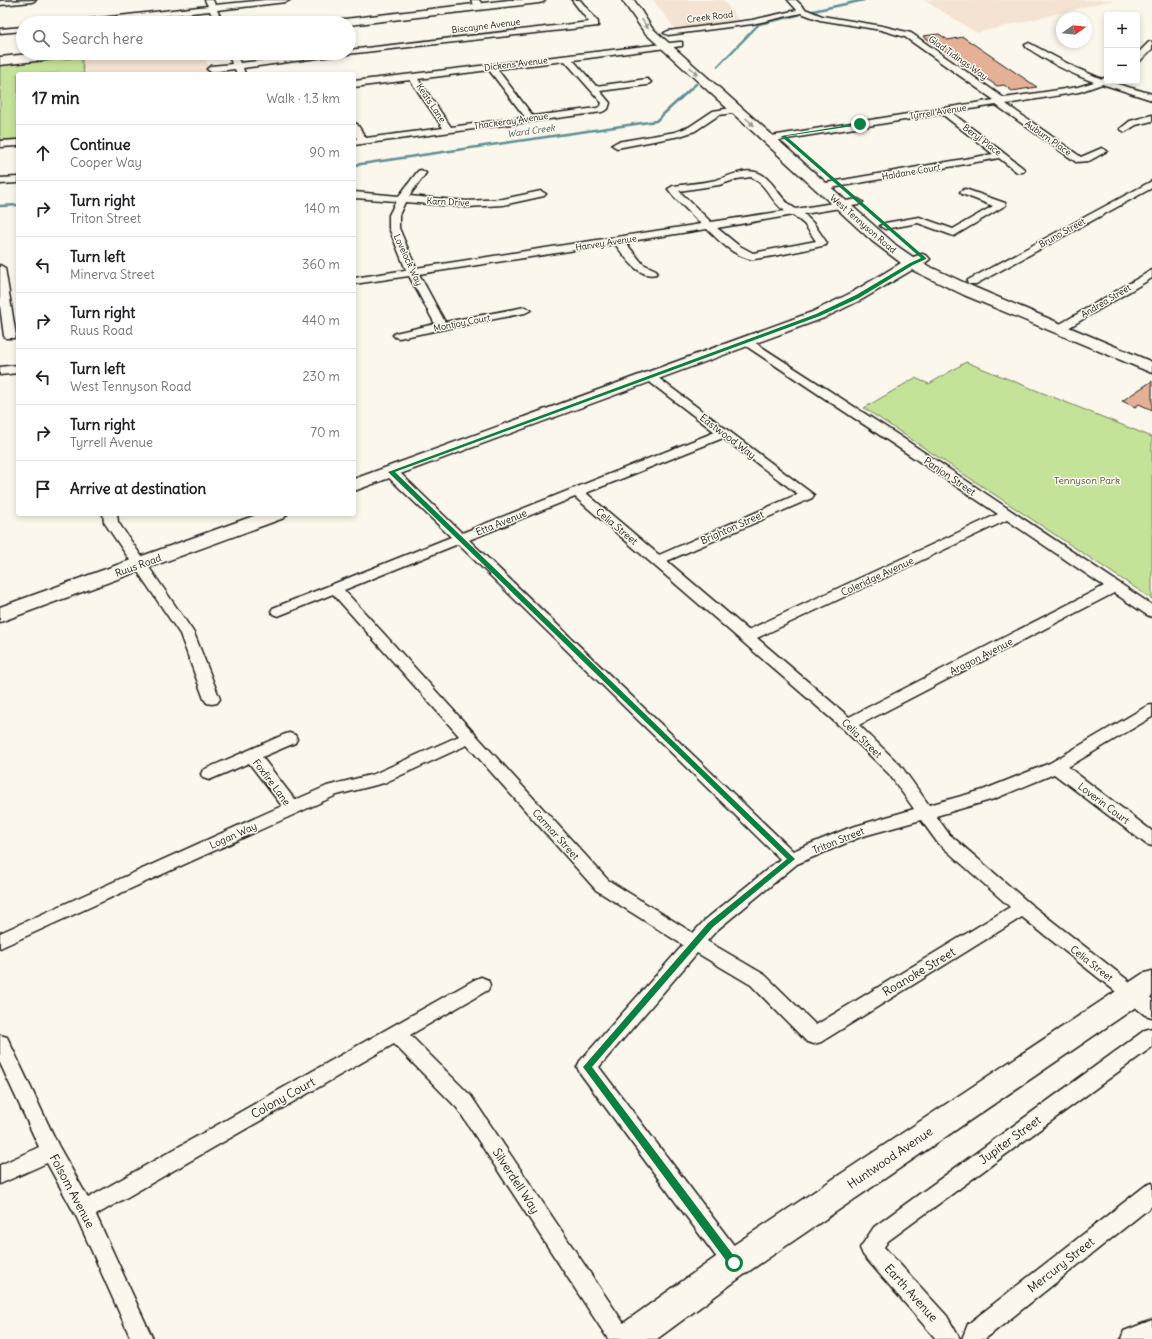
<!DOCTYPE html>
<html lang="en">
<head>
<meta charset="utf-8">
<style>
  body { margin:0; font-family:Delius,sans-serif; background:#f6f6f6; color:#202124 }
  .controls { position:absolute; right:12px; top:12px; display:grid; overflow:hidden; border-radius:4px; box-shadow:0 2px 6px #0003 }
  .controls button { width:36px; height:36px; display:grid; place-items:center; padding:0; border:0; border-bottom:1px solid #e0e0e0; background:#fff; color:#202124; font:20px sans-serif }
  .compass { position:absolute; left:1056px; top:12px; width:36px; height:36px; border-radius:50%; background:#fff; box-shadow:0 2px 6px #0003; rotate:76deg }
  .stop { position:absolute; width:12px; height:12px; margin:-9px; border:3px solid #0b8043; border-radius:50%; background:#fff }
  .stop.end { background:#0b8043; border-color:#fff; box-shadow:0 1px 4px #0008 }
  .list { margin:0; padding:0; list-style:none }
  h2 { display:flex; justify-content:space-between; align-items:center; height:52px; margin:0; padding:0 16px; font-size:17px }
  h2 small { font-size:13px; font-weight:400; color:#757577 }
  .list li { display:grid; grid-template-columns:26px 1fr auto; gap:12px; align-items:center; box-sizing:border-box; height:56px; padding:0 16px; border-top:1px solid #e0e0e0 }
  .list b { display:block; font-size:15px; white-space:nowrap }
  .list p { margin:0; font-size:13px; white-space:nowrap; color:#757577 }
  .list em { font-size:13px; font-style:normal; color:#757577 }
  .icon { flex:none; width:22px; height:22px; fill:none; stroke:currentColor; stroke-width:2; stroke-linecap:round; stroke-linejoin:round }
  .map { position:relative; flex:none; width:1152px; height:1339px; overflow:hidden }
  .search { position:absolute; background:#fff; box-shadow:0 2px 6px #0003; left:16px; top:16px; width:340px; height:44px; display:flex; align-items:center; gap:10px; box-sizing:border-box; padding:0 14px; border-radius:22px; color:#757577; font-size:15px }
  .panel { position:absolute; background:#fff; box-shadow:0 2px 6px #0003; left:16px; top:72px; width:340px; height:444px; border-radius:4px }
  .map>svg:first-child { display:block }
</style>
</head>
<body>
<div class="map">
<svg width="1152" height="1339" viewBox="0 0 1152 1339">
  <rect width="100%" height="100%" fill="#fbf7ec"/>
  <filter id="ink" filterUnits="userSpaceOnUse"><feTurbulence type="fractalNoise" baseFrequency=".025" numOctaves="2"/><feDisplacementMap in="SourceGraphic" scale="8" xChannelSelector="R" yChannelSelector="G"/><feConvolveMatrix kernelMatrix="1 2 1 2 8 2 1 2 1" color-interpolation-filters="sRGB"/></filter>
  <g filter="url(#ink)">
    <g fill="#f4e2d2">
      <polygon points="653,0 723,0 740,22 676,30"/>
      <polygon points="924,0 1113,0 977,33"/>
      <polygon points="105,53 203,53 212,74 84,74 81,56"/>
    </g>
    <g fill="#c5e299" stroke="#707f5a">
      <polygon points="81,56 84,74 18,74 18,139 0,140 0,65"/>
      <polygon points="966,362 1152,437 1152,599 864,408 915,378 929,384"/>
    </g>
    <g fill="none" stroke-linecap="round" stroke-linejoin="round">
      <g stroke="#5d8e92" stroke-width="2.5">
        <polyline points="813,11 864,0"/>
        <polyline points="718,66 759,24 798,15"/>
        <polyline points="354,165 656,121 696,84"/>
        <polyline points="0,206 18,205"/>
      </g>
    </g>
    <g fill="#e4b196" stroke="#1c1c1c">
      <polygon points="939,34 948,40 963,37 1037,87 1012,91 1004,85 997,86 923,36"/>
      <polygon points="1152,381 1152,410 1139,404 1135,407 1122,401"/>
    </g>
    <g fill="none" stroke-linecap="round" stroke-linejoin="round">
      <defs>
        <g id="street">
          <polygon points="36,0 32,2 0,5 0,1"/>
          <polygon points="205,0 213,0 215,5 265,0 290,0 286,2 217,10 223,23 215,23 210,11 96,23 70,23 74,21 208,6"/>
          <polygon points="471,0 479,0 484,7 480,9 477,9"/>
          <polygon points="572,0 580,0 598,22 598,26 347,54 243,68 245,74 237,74 235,69 211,72 207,69 211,66 232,64 228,53 236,53 240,63 323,53 349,53 349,50 589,22"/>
          <path d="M 788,0 L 796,0 L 805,9 L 822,16 L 882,26 L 911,33 L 1004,98 L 1078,87 L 1094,82 C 1069,73 1047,61 1026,47 L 1025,45 L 1029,43 L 1076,68 L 1102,79 L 1107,77 L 1107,81 L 1152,94 L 1152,100 L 1102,84 L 1079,92 L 1006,104 L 1081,157 L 1102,148 L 1107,151 L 1089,161 L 1076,162 L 996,105 L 951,112 L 1023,168 L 1025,170 L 1023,172 L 1017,172 L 999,158 L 820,190 L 817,189 L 815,187 L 820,184 L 993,154 L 942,114 L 768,142 L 763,139 L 765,137 L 994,100 L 905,37 L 881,30 L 820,20 L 801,13 L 752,24 L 668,35 L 664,33 L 668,31 L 752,20 L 797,10 Z"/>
          <polygon points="23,27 23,31 0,33 0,29"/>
          <path d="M 679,42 L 682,42 L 682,46 L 573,60 L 596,86 L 647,79 L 651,82 L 647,85 L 600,91 L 610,103 L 608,109 L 602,112 L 354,145 L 354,139 L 357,139 L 354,134 L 354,123 L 357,124 L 366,138 L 443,128 L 410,80 L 354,87 L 354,81 ZM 565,61 L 602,103 L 601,106 L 597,108 L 533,116 L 497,69 ZM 489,70 L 525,117 L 451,127 L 418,79 Z"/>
          <polygon points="1149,42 1152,42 1152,49 1140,61 1137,62 1137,54"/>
          <polygon points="737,107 740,108 741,110 740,112 719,115 695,131 680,136 617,148 612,145 617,142 675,132 689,127 713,111"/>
          <polygon points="1152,115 1152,121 1136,125 1125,132 1120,129 1130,121"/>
          <polygon points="18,140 18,146 0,147 0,141"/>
          <path d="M 421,170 L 426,173 L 409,196 L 467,201 L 503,199 L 541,191 L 546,194 L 544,196 L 503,205 L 467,207 L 405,202 L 399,215 L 399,228 L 416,268 L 701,224 L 675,198 L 668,189 L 673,186 C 687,184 702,183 716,180 C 731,176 749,165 764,176 C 777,186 780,200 796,209 L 858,199 L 863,202 L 858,205 L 804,214 L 814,224 L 827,243 L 826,245 C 814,248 758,260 750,259 C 733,255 719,241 707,229 L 625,242 L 643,264 L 656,270 L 657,272 L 656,274 C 638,279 624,255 615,244 L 419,274 L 445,322 L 525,307 L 531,310 L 525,313 L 399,338 L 395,337 L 393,335 L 395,333 L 435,324 L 409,276 L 354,284 L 354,278 L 406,270 L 389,228 L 389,215 L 396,201 L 354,198 L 354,192 L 399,196 L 418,171 ZM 751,177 C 766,183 771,202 785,211 L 711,222 L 679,191 L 719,185 L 737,179 ZM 793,215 L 804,224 L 816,241 L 753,253 L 738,245 L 717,228 Z"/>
          <polygon points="18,177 18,183 0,184 0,178"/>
          <polygon points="1152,181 1152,188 976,284 968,284 967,282 968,280"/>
          <polygon points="965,189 1005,203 1006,205 954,236 918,223 885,229 880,226 885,223 919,217 953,229 993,206 962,194 960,192"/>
          <polygon points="0,265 5,268 16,336 14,338 6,338 4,336 0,306"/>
          <polygon points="1152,270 1152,278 1063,331 1055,331 1053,329 1055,327"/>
          <path d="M 747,339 L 751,340 L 901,437 L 1152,605 L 1152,617 L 1147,615 L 1114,593 L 859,725 L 901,766 L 929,805 L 983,790 L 1050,763 L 1147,706 L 1152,705 L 1152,717 L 1068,767 L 1152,831 L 1152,846 L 1146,844 L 1054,774 L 994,799 L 936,816 L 949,834 L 1029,903 L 1152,999 L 1152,1017 L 1145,1015 L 1022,917 L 821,1042 L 814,1044 L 807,1042 L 751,985 L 697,953 L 599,1067 L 742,1256 L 745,1263 L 742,1270 L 734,1273 L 726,1270 L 580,1073 L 577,1067 L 580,1061 L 683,945 L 596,890 L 467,745 L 384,783 L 337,795 L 0,948 L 0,933 L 282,806 L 249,763 L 209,780 L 203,778 L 201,774 L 203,770 L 283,735 L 289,733 L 295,735 L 297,739 L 295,743 L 262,757 L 295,800 L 327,786 L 374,774 L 459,736 L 333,594 L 278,616 L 273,614 L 271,611 L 273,608 L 451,537 L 386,475 L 385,472 L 386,469 L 396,469 L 462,533 L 715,432 L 643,377 L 645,374 L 653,374 L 814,495 L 812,498 L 667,561 L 748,630 L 998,514 L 743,344 L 741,342 L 743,340 ZM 723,438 L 798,494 L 659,555 L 586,493 ZM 575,497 L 842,728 L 889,774 L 914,809 L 849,828 L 793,851 L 469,540 ZM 1007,520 L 1104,586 L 849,717 L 757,638 ZM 458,544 L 780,859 L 705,920 L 693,933 L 608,880 L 344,590 ZM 921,820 L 937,842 L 1010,907 L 816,1025 L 765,975 L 707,941 L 717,930 L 797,864 L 860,837 Z"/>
          <polygon points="18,365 18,373 0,375 0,367"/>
          <polygon points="103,514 117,514 118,522 194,633 220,699 217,703 212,704 207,703 204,699 180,634 104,522"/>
          <polygon points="481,977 488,980 490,985 488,990 410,1035 471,1096 629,1331 632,1339 608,1339 457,1108 394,1044 96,1215 153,1339 131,1339 77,1218 47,1163 0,1184 0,1165 39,1147 0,1063 0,1035 7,1037 58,1145 88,1198 474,980"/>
          <polygon points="1152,1028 1152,1047 888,1241 884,1247 947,1316 960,1339 936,1339 863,1255 860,1248 874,1227 1145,1030"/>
          <polygon points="1152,1183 1152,1206 985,1339 962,1339 968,1324 1145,1186"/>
          <polygon points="1152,1320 1152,1339 1121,1339 1124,1331"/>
        </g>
        <g id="secondary">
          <polygon points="509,0 545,0 543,2 539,3 349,25 349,23 330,23 332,21 336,20"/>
          <polygon points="622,0 634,0 652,28 897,246 913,257 922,254 927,256 930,259 924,264 976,288 1152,362 1152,373 964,295 912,270 863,299 824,318 354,491 354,479 812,312 851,293 901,263 872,241 644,32"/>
          <polygon points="39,53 77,53 75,56 71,57 0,65 0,57"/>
          <polygon points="259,514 287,514 284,518 0,622 0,607"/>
          <polygon points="1152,971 1152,996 745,1274 657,1339 614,1339 618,1327 723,1252 1142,974"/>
        </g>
      </defs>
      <use href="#street" stroke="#1c1c1c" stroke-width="3"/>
      <use href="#secondary" stroke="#1c1c1c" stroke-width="3"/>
      <use href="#street" fill="#fbf7ec" fill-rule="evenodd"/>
      <use href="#secondary" fill="#fbf7ec" fill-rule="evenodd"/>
    </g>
    <defs><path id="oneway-solid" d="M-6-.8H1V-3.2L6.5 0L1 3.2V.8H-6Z"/></defs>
    <g fill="#97948e">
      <use href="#oneway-solid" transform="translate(645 24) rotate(56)"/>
      <use href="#oneway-solid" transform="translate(694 71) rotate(42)"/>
      <use href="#oneway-solid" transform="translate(750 122) rotate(42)"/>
    </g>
  </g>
  <polygon fill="#0b8043" points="861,123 860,125 786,136 926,258 926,259 913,265 859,298 820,316 395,472 795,859 713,927 592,1067 737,1260 738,1263 737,1266 734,1267 730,1266 583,1067 708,923 787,859 388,472 816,314 856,295 910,263 921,258 781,136"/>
  <g text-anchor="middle" stroke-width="3" stroke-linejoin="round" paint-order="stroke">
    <g font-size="9" fill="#1c1c1c" stroke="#fbf7ec">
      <text transform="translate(710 17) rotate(-7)" y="3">Creek Road</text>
      <text transform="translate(486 26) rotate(-7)" y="3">Biscayne Avenue</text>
      <text transform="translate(958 58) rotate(35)" y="3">Glad Tidings Way</text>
      <text transform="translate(516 64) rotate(-7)" y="3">Dickens Avenue</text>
      <text transform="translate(431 103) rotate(56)" y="3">Keats Lane</text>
      <text transform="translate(938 112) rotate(-9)" y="3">Tyrrell Avenue</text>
      <text transform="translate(511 121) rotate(-8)" y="3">Thackeray Avenue</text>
      <text transform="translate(1048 138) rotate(35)" y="3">Auburn Place</text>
      <text transform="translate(982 140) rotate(37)" y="3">Beryl Place</text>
      <text transform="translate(911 172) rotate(-10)" y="3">Haldane Court</text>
      <text transform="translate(448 202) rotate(3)" y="3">Karn Drive</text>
      <text transform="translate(863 224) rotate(41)" y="3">West Tennyson Road</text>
      <text transform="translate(1062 233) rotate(-29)" y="3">Bruno Street</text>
      <text transform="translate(606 243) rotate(-9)" y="3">Harvey Avenue</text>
      <text transform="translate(408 260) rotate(65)" y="3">Lovelock Way</text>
      <text transform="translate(1106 301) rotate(-31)" y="3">Andrea Street</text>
      <text transform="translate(462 323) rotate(-11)" y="3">Montjoy Court</text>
    </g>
    <g font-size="9" font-style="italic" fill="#425e61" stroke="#fbf7ec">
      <text transform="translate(531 131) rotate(-8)" y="3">Ward Creek</text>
    </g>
    <g font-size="10" fill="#1c1c1c" stroke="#fbf7ec">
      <text transform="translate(728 436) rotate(37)" y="4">Eastwood Way</text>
      <text transform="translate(950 476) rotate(34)" y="4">Panjon Street</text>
      <text transform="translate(501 522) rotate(-22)" y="4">Etta Avenue</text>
      <text transform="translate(617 526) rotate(40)" y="4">Celia Street</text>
      <text transform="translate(732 527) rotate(-24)" y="4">Brighton Street</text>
      <text transform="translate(138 565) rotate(-20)" y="4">Ruus Road</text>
      <text transform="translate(877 576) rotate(-25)" y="4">Coleridge Avenue</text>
      <text transform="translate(981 656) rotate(-27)" y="4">Aragon Avenue</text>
      <text transform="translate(862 738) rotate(44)" y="4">Celia Street</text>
      <text transform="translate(272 782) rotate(53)" y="4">Foxfire Lane</text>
      <text transform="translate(1104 803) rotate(37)" y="4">Loverin Court</text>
      <text transform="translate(556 834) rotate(48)" y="4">Carmar Street</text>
      <text transform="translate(233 835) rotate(-24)" y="4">Logan Way</text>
      <text transform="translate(838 840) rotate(-22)" y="4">Triton Street</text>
      <text transform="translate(1092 963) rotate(38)" y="4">Celia Street</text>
    </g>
    <g font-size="10" fill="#4f5742" stroke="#fbf7ec">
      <text x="1087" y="484">Tennyson Park</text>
    </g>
    <g font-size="12" fill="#1c1c1c" stroke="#fbf7ec">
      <text transform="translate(919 972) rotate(-31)" y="4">Roanoke Street</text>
      <text transform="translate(283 1098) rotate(-29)" y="4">Colony Court</text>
      <text transform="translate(1010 1140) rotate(-36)" y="4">Jupiter Street</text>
      <text transform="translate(890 1158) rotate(-34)" y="4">Huntwood Avenue</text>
      <text transform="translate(516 1181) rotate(57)" y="4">Silverdell Way</text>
      <text transform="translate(72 1191) rotate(62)" y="4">Folsom Avenue</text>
      <text transform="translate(1061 1265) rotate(-38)" y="4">Mercury Street</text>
      <text transform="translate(911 1293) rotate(48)" y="4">Earth Avenue</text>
    </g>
  </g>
</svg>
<div class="controls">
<button>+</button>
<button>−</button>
</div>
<svg class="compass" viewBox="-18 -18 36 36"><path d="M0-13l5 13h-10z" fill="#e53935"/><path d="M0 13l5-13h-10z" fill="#757577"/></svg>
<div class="stop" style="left:734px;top:1263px"></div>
<div class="stop end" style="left:860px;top:124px"></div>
<div class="search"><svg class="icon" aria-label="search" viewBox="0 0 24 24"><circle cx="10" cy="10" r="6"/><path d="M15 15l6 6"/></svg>Search here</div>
<section class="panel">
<h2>17 min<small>Walk · 1.3 km</small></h2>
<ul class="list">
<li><svg class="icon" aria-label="ahead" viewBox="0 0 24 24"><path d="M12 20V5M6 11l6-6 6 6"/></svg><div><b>Continue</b><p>Cooper Way</p></div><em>90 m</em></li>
<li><svg class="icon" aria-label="right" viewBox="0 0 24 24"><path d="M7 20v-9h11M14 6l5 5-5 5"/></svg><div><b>Turn right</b><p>Triton Street</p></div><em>140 m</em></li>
<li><svg class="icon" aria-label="left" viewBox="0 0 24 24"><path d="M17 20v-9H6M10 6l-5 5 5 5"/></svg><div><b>Turn left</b><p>Minerva Street</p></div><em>360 m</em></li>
<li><svg class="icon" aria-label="right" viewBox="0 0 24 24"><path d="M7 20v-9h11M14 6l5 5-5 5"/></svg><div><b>Turn right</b><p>Ruus Road</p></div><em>440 m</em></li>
<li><svg class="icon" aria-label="left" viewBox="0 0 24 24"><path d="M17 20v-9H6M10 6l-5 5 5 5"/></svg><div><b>Turn left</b><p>West Tennyson Road</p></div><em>230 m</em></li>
<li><svg class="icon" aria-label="right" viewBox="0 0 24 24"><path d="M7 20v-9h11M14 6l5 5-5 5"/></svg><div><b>Turn right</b><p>Tyrrell Avenue</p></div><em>70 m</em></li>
<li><svg class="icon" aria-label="arrive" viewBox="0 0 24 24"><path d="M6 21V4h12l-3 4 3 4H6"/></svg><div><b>Arrive at destination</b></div></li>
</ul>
</section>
</div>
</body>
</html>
